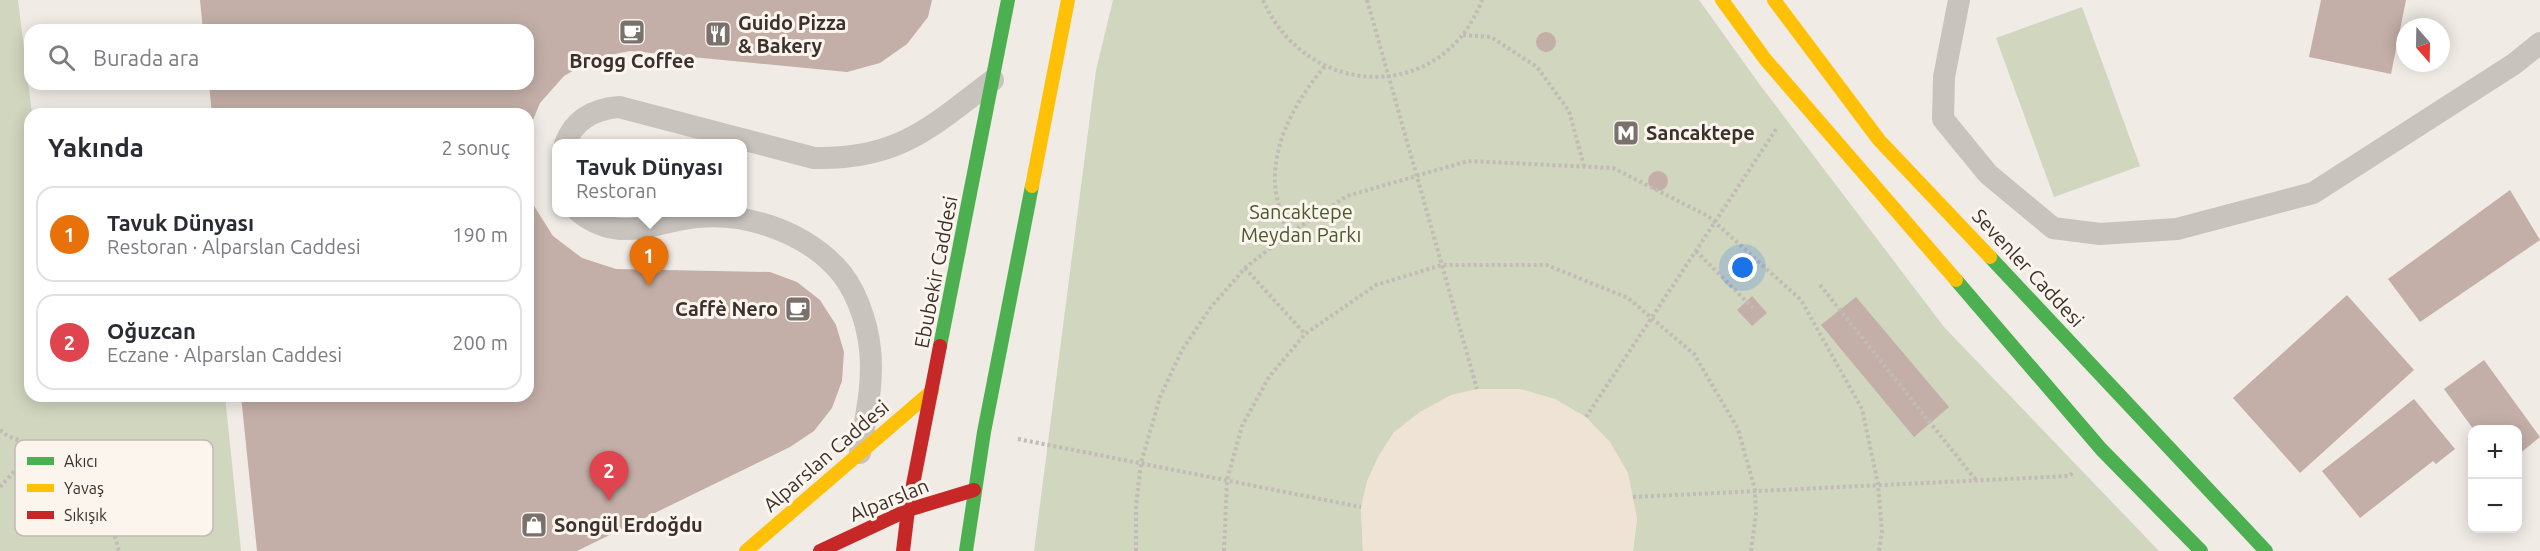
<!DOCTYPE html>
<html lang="tr">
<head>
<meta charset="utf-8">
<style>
  body { margin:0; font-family:Ubuntu,sans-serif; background:#f2f2f3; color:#2b2b33 }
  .controls { position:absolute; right:18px; bottom:18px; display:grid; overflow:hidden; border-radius:12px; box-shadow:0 3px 15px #0003 }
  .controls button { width:54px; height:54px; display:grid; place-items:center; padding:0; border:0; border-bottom:2px solid #e1e1e2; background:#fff; color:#2b2b33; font:30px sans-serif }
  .compass { position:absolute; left:2396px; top:18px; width:54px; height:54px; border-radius:50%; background:#fff; box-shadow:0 3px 15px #0003; rotate:160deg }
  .you { position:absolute; left:1743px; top:268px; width:21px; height:21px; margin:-15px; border:4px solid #fff; border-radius:50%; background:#1a73e8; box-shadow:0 0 0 9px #1a73e833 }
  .badge { display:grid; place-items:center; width:39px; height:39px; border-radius:50%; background:#7a716c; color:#fff; font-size:20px; font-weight:700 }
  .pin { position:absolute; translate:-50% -50px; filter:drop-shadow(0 2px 3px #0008) }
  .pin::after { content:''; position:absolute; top:32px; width:21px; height:18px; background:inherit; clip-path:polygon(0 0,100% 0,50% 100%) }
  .popup { position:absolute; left:552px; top:139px; width:195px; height:78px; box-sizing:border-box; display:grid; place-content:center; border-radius:12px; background:#fff; filter:drop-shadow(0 2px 4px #0005); font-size:20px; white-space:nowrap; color:#7c7c81 }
  .popup b { font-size:22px; color:#2b2b33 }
  .popup::after { content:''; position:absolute; left:50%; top:100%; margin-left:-12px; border:12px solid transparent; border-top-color:#fff }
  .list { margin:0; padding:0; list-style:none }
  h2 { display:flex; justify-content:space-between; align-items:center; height:78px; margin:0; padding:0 24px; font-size:26px }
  h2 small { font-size:20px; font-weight:400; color:#7c7c81 }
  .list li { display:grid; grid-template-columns:39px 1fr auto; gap:18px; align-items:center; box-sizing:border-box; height:96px; margin:0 12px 12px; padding:0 12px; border:2px solid #e1e1e2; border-radius:18px }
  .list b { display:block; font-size:22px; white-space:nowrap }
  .list p { margin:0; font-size:20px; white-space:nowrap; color:#7c7c81 }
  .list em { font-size:20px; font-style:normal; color:#7c7c81 }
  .icon { flex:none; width:33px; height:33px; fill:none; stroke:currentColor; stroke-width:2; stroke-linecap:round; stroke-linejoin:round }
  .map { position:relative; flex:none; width:2540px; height:551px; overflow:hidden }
  .search { position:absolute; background:#fff; box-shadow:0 3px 15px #0003; left:24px; top:24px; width:510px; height:66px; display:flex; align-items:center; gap:15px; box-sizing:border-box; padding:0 21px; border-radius:18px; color:#7c7c81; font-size:22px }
  .panel { position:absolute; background:#fff; box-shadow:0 3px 15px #0003; left:24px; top:108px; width:510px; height:294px; border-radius:18px }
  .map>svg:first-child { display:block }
</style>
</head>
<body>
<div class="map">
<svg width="2540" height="551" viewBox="0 0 2540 551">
  <rect width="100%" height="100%" fill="#f0ebe5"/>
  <g fill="#d1d6bf">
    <polygon points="0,0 18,0 32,114 30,396 225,396 241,551 0,551"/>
    <polygon points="1113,0 1699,0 1760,85 1944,327 2159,551 1633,551 1637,518 1361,507 1363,551 1034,551 1096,70"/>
    <polygon points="2082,7 2140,166 2054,197 1996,38"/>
  </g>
  <polygon fill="#eee3d5" points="1477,389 1521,389 1555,399 1586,417 1610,442 1628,473 1637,518 1633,551 1363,551 1361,507 1367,481 1378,457 1394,432 1420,412 1451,395"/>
  <g fill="#c3afa7">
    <polygon points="200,0 932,0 928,17 907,44 880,63 847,72 630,51 595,58 564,76 540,103 528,132 528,114 212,114 209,84 528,84 528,30 203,30"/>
    <polygon points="2321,0 2406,0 2391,74 2309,57"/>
    <circle cx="1546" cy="42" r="10"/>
    <circle cx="1658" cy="181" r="10"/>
    <polygon points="528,189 534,206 553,236 582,258 616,269 770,272 797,282 820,300 836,325 844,352 842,381 832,408 814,431 790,447 577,551 257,551 241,396 528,396"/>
    <polygon points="2510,190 2540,240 2420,322 2388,279"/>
    <polygon points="2347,295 2414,370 2300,473 2233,398"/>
    <polygon points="1752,296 1767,313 1752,326 1737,310"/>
    <polygon points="1856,297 1949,407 1914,437 1821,325"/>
    <polygon points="2484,360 2540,437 2518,455 2518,430 2474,430 2444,389"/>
    <polygon points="2414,399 2455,449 2436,464 2433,461 2360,518 2322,471"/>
  </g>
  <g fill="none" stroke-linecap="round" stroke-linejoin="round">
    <g stroke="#c2bbb6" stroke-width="4" stroke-dasharray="3 3" stroke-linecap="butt">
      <path d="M 1263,0 C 1307,100 1442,105 1482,0"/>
      <polyline points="1367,0 1477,389"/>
      <polyline points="1463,35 1491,37 1537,67 1569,111 1584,166"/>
      <path d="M 1287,235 C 1284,219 1276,201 1275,185 C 1273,140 1297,99 1325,66"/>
      <polyline points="1696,251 1754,309"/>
      <polyline points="1245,268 1305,334"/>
      <polyline points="1820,285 1976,480"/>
      <polyline points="1586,417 1777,128"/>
      <polyline points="0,430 8,436 36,447 84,481 113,530 119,551"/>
      <polyline points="1018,439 1361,507"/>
      <polyline points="0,487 36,447"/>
      <polyline points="1633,497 2069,476 2074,472"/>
      <polyline points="1136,551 1136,506 1141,463 1160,397 1182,350 1211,307 1245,268 1287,235 1347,196 1468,161 1613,168 1708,216 1801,300 1862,409 1878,484 1882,532 1879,551"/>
      <polyline points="1224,551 1227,480 1242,426 1269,377 1305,334 1376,285 1442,265 1547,265 1628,298 1694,354 1738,429 1755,490 1756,514 1751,551"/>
    </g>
    <g stroke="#c9c3be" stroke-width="22">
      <polyline points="1959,0 1944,77 1943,119 1988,174 2053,228 2100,234 2177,229 2313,193 2514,64 2540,43"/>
      <path d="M 565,144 C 574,119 595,109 619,107 L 814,158 C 898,160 930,128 993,80"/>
      <path d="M 579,212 C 619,244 652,222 697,217 C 745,212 801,231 835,266 C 855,286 867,321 870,349 C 874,384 865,419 860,453"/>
    </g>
    <g stroke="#4caf50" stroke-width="14">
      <polyline points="1990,257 2266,551"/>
      <polyline points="1956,280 2101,449 2201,551"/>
      <polyline points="940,346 1008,0"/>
      <polyline points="966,551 984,432 1032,186"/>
    </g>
    <g stroke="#ffc107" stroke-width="14">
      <polyline points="1722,0 1765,59 1956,280"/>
      <polyline points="1774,0 1879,140 1990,257"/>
      <polyline points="1032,186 1068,0"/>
      <polyline points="746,551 932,391"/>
    </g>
    <g stroke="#c62828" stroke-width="14">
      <polyline points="820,551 908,510 974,490"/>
      <polyline points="903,551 908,510 940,346"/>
    </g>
  </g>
  <defs>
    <symbol id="cafe-square" viewBox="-11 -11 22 22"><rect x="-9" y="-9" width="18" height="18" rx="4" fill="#7a716c" stroke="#fbf5ee"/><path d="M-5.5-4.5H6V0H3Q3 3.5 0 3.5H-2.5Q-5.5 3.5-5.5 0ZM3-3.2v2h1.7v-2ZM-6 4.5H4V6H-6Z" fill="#fff"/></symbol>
    <symbol id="restaurant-square" viewBox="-11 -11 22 22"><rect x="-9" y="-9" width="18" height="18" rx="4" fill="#7a716c" stroke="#fbf5ee"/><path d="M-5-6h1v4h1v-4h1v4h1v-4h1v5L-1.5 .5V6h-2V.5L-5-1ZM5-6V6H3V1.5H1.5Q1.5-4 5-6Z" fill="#fff"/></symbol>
    <symbol id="metro-square" viewBox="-11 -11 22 22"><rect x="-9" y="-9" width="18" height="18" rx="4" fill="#7a716c" stroke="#fbf5ee"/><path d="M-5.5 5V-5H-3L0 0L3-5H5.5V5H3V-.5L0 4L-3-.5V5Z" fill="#fff"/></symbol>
    <symbol id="shop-square" viewBox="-11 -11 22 22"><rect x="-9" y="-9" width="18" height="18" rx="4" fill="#7a716c" stroke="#fbf5ee"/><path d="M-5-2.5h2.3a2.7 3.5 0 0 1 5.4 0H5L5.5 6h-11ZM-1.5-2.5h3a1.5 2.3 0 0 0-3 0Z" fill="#fff"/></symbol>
  </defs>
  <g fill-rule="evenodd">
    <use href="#cafe-square" x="617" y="17" width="30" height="30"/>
    <use href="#restaurant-square" x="703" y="19" width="30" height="30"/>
    <use href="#metro-square" x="1611" y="118" width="30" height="30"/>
    <use href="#cafe-square" x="783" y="294" width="30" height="30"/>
    <use href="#shop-square" x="519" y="510" width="30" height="30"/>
  </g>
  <g text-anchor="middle" stroke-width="6" stroke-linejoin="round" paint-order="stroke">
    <g font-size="20" font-weight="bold" fill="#3b302b" stroke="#fbf5ee" text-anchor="start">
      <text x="738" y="30">Guido Pizza<tspan x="738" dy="23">&amp; Bakery</tspan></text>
      <text x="632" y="68" text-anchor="middle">Brogg Coffee</text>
      <text x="1646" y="140">Sancaktepe</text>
      <text x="778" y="316" text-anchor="end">Caffè Nero</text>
      <text x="554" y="532">Songül Erdoğdu</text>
    </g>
    <g font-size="20" fill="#4a5a2e" stroke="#fbf5ee">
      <text x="1301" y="219">Sancaktepe<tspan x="1301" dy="23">Meydan Parkı</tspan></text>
    </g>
    <g font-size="20" fill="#3b302b" stroke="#fbf5ee">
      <text transform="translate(2028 268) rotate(47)" y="7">Sevenler Caddesi</text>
      <text transform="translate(936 272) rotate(-79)" y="7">Ebubekir Caddesi</text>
      <text transform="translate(826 456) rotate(-41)" y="7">Alparslan Caddesi</text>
      <text transform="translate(889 500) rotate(-22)" y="7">Alparslan</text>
    </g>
  </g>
  <rect x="15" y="440" width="198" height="96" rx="9" fill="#fbf5ee" stroke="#c1bab4" stroke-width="1.5"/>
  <rect x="27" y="457" width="27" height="8" fill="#4caf50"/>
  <rect x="27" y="484" width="27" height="8" fill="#ffc107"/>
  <rect x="27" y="511" width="27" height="8" fill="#c62828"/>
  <g font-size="16" fill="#3b302b">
    <text x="64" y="467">Akıcı</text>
    <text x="64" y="494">Yavaş</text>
    <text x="64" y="521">Sıkışık</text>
  </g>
</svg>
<div class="controls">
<button>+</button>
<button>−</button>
</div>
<svg class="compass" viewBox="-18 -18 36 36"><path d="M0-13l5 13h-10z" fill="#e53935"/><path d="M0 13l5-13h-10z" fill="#7c7c81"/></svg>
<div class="you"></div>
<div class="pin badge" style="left:649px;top:286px;background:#e8710a">1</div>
<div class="popup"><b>Tavuk Dünyası</b>Restoran</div>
<div class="pin badge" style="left:609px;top:501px;background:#e0444e">2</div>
<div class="search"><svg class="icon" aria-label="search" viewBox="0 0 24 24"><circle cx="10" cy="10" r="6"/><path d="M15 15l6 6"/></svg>Burada ara</div>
<section class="panel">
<h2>Yakında<small>2 sonuç</small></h2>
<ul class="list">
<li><span class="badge" style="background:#e8710a">1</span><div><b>Tavuk Dünyası</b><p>Restoran · Alparslan Caddesi</p></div><em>190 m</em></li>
<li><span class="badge" style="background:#e0444e">2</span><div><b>Oğuzcan</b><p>Eczane · Alparslan Caddesi</p></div><em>200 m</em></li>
</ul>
</section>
</div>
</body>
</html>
